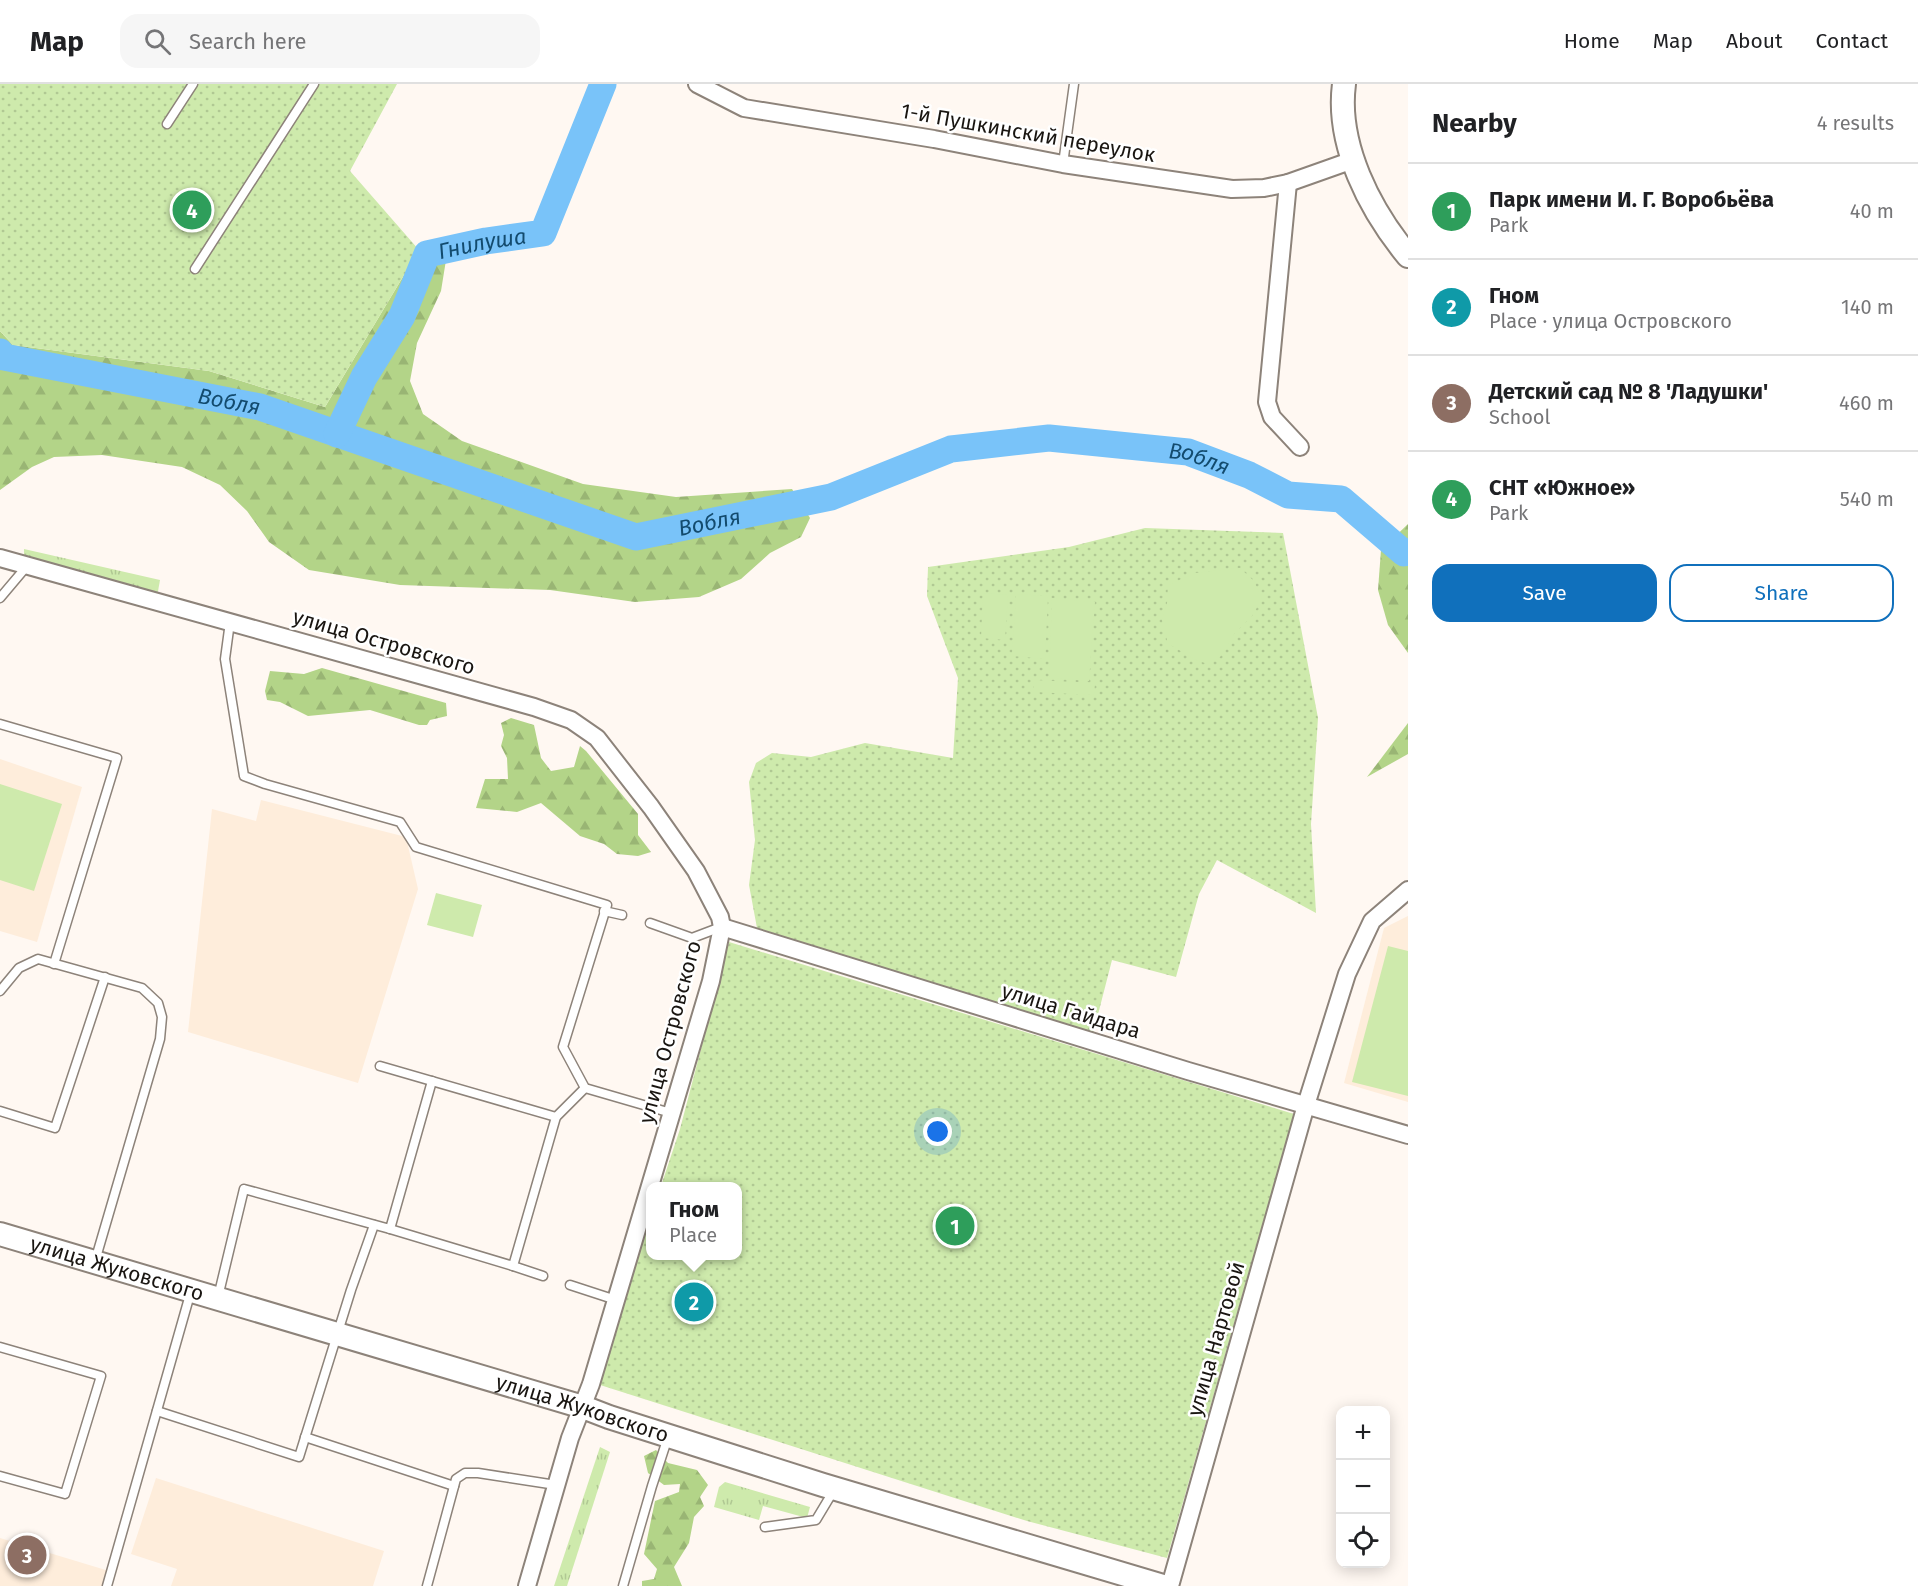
<!DOCTYPE html>
<html lang="en">
<head>
<meta charset="utf-8">
<style>
  body { margin:0; font-family:"Fira Sans",sans-serif; background:#f6f6f6; color:#202124 }
  .controls { position:absolute; right:18px; bottom:18px; display:grid; overflow:hidden; border-radius:12px; box-shadow:0 3px 15px #0003 }
  .controls button { width:54px; height:54px; display:grid; place-items:center; padding:0; border:0; border-bottom:2px solid #e0e0e0; background:#fff; color:#202124; font:30px sans-serif }
  .you { position:absolute; left:938px; top:1048px; width:21px; height:21px; margin:-15px; border:4px solid #fff; border-radius:50%; background:#1a73e8; box-shadow:0 0 0 9px #1a73e833 }
  .badge { display:grid; place-items:center; width:39px; height:39px; border-radius:50%; background:#1070bc; color:#fff; font-size:20px; font-weight:700 }
  .pin { position:absolute; translate:-50% -50%; border:3px solid #fff; box-shadow:0 2px 6px #0006 }
  .popup { position:absolute; left:646px; top:1098px; width:96px; height:78px; box-sizing:border-box; display:grid; place-content:center; border-radius:12px; background:#fff; filter:drop-shadow(0 2px 4px #0005); font-size:20px; white-space:nowrap; color:#757577 }
  .popup b { font-size:22px; color:#202124 }
  .popup::after { content:''; position:absolute; left:50%; top:100%; margin-left:-12px; border:12px solid transparent; border-top-color:#fff }
  .list { margin:0; padding:0; list-style:none }
  h2 { display:flex; justify-content:space-between; align-items:center; height:78px; margin:0; padding:0 24px; font-size:26px }
  h2 small { font-size:20px; font-weight:400; color:#757577 }
  .list li { display:grid; grid-template-columns:39px 1fr auto; gap:18px; align-items:center; box-sizing:border-box; height:96px; padding:0 24px; border-top:2px solid #e0e0e0 }
  .list b { display:block; font-size:22px; white-space:nowrap }
  .list p { margin:0; font-size:20px; white-space:nowrap; color:#757577 }
  .list em { font-size:20px; font-style:normal; color:#757577 }
  .actions { display:flex; gap:12px; padding:18px 24px }
  .actions a { flex:1; padding:14px 0; border:2px solid #1070bc; border-radius:18px; text-align:center; font-size:21px; color:#1070bc }
  .actions .main { background:#1070bc; color:#fff }
  .icon { flex:none; width:33px; height:33px; fill:none; stroke:currentColor; stroke-width:2; stroke-linecap:round; stroke-linejoin:round }
  .map { position:relative; flex:none; width:1408px; height:1502px; overflow:hidden }
  header { display:flex; align-items:center; gap:36px; box-sizing:border-box; height:84px; padding:0 30px; background:#fff; border-bottom:2px solid #e0e0e0 }
  header strong { font-size:28px }
  nav { display:flex; gap:33px; margin-inline-start:auto; font-size:21px }
  .search { width:420px; height:54px; background:#f6f6f6; display:flex; align-items:center; gap:15px; box-sizing:border-box; padding:0 21px; border-radius:18px; color:#757577; font-size:22px }
  main { display:flex }
  aside { flex:1; background:#fff }
  .map>svg:first-child { display:block }
</style>
</head>
<body>
<header>
<strong>Map</strong>
<div class="search"><svg class="icon" aria-label="search" viewBox="0 0 24 24"><circle cx="10" cy="10" r="6"/><path d="M15 15l6 6"/></svg>Search here</div>
<nav><a>Home</a><a>Map</a><a>About</a><a>Contact</a></nav>
</header>
<main>
<div class="map">
<svg width="1408" height="1502" viewBox="0 0 1408 1502">
  <defs>
    <pattern id="grass-tufts" width="24" height="20" patternUnits="userSpaceOnUse" patternTransform="scale(1.5)"><rect width="24" height="20" fill="#ceeaac"/><path d="M3 7l-1-3M5 7V3M7 7l1-3M15 17l-1-3M17 17v-4M19 17l1-3" fill="none" stroke="#b0c893"/></pattern>
    <pattern id="forest-firs" width="22" height="20" patternUnits="userSpaceOnUse" patternTransform="scale(1.5)"><rect width="22" height="20" fill="#b3d488"/><path d="M5 1l3.5 6h-7zM16 11l3.5 6h-7z" fill="#99b574"/></pattern>
    <pattern id="park-dots" width="8" height="8" patternUnits="userSpaceOnUse" patternTransform="scale(1.5)"><rect width="8" height="8" fill="#ceeaac"/><path d="M2 2h.1M6 6h.1" fill="none" stroke="#b0c893" stroke-width="1.8" stroke-linecap="round"/></pattern>
  </defs>
  <rect width="100%" height="100%" fill="#fff8f2"/>
  <g fill="#feeddb">
    <polygon points="0,675 82,703 37,858 0,847"/>
    <polygon points="261,716 406,753 418,805 358,999 188,948 212,725 256,737"/>
    <polygon points="1408,832 1408,1018 1344,999 1384,844"/>
    <polygon points="156,1394 384,1467 373,1502 171,1502 177,1485 131,1470"/>
    <polygon points="0,1454 109,1487 105,1502 0,1502"/>
  </g>
  <g fill="url(#grass-tufts)">
    <polygon points="24,465 160,496 157,513 24,475"/>
    <polygon points="600,1363 610,1368 567,1502 554,1502"/>
    <polygon points="725,1398 810,1423 807,1434 763,1422 759,1436 714,1423 719,1403"/>
  </g>
  <g fill="url(#forest-firs)">
    <polygon points="419,166 446,176 441,207 417,259 410,297 423,330 462,357 583,400 676,413 792,405 810,434 801,453 770,469 741,495 699,513 635,518 550,506 400,501 309,486 269,458 247,427 220,401 182,383 102,371 54,373 32,383 0,406 0,247 13,261 209,287 325,323"/>
    <polygon points="1408,440 1408,569 1388,541 1378,506 1381,466"/>
    <polygon points="322,584 446,619 447,632 430,636 427,641 419,641 370,626 308,632 280,618 267,616 265,607 270,587 304,590"/>
    <polygon points="511,634 534,641 541,674 551,687 574,683 580,662 586,667 638,730 638,751 651,768 638,772 617,770 604,760 580,752 541,719 517,728 476,724 485,695 508,695 507,674 501,662 504,651 501,639"/>
    <polygon points="1408,639 1408,670 1367,693"/>
    <polygon points="656,1366 668,1379 697,1386 708,1401 700,1413 704,1422 694,1433 689,1459 674,1483 682,1502 642,1502 642,1497 654,1495 657,1485 644,1470 655,1417 679,1408 680,1400 664,1401 648,1389 644,1372"/>
  </g>
  <g fill="url(#park-dots)">
    <polygon points="0,0 397,0 350,87 419,166 325,323 209,287 13,261 0,247"/>
    <polygon points="1145,444 1283,449 1318,634 1311,740 1316,829 1217,776 1199,810 1176,893 1112,876 1093,950 757,844 749,801 755,756 749,698 756,679 772,669 811,673 865,659 953,674 958,594 927,512 928,483 1069,463"/>
    <polygon points="729,858 1294,1030 1167,1474 1027,1437 597,1300 650,1135 650,1172 738,1172 738,1102 661,1102 680,1045"/>
  </g>
  <g fill="#ceeaac">
    <path d="M 1240,484 L 1254,497 L 1262,515 L 1252,532 L 1235,549 L 1220,573 L 1210,580 C 1194,578 1183,567 1168,560 L 1162,536 L 1167,519 L 1168,501 L 1195,489 Z"/>
    <polygon points="983,509 1008,511 1005,556 981,554"/>
    <polygon points="1016,510 1048,512 1045,575 1012,572"/>
    <polygon points="1052,514 1095,518 1089,597 1049,594"/>
    <polygon points="1034,596 1095,599 1094,611 1034,608"/>
    <polygon points="0,700 62,720 34,807 0,796"/>
    <polygon points="436,809 482,821 473,853 427,841"/>
    <polygon points="1388,862 1408,867 1408,1012 1352,998"/>
  </g>
  <g fill="none" stroke-linecap="round" stroke-linejoin="round">
    <g stroke="#79c3f9" stroke-width="27">
      <path id="s1" d="M 0,268 L 4,273 L 260,323 L 636,453 L 831,413 L 951,365 L 1049,354 L 1188,368 L 1249,391 L 1288,411 L 1341,415 L 1404,469 L 1408,468"/>
      <path id="s2" d="M 337,350 L 364,293 L 402,232 L 427,170 L 486,157 L 543,149 L 603,0"/>
    </g>
    <defs>
      <g id="lane">
        <polyline points="167,40 193,0"/>
        <polyline points="1063,80 1074,0"/>
        <polyline points="195,185 314,0"/>
        <polyline points="0,514 27,482"/>
        <polyline points="230,538 225,575 244,692 265,700 400,738 416,763 607,821 563,963 585,1004 671,1029"/>
        <polyline points="0,640 117,674 54,880"/>
        <polyline points="604,827 622,831"/>
        <polyline points="650,839 692,854 721,843"/>
        <polyline points="0,907 19,884 38,875 142,904 158,919 162,933 160,955 95,1177"/>
        <polyline points="380,982 556,1033"/>
        <polyline points="0,1027 55,1044 105,893"/>
        <polyline points="390,1145 513,1182 556,1033 585,1004"/>
        <polyline points="513,1182 543,1192"/>
        <polyline points="570,1201 616,1216"/>
        <polyline points="218,1213 244,1105 390,1145 432,997"/>
        <polyline points="0,1263 101,1292 65,1410 0,1392"/>
        <polyline points="157,1327 299,1373 351,1206 374,1141"/>
        <polyline points="305,1353 454,1402"/>
        <polyline points="765,1443 816,1436 834,1406"/>
        <polyline points="107,1502 191,1207"/>
        <polyline points="427,1502 456,1395 465,1389 478,1389 556,1401"/>
        <polyline points="623,1502 652,1402 668,1353"/>
      </g>
      <g id="street">
        <polyline points="697,0 744,24 934,55 1063,80 1232,105 1264,104 1288,99 1353,76"/>
        <polyline points="1288,99 1267,318 1272,333 1300,363"/>
        <polyline points="0,474 534,623 571,636 597,654 651,723 696,787 720,833 722,843 711,897 591,1300 570,1354 527,1502"/>
        <polyline points="722,843 1188,987 1408,1051"/>
        <polyline points="1170,1502 1306,1021 1347,890 1372,837 1408,806"/>
      </g>
      <g id="secondary">
        <path d="M 1344,0 C 1336,61 1370,126 1408,172"/>
        <path id="s3" d="M 0,1150 L 583,1323 L 609,1333 L 823,1401 L 1163,1502"/>
      </g>
    </defs>
    <use href="#lane" stroke="#8d837a" stroke-width="11"/>
    <use href="#street" stroke="#8d837a" stroke-width="20"/>
    <use href="#secondary" stroke="#8d837a" stroke-width="26"/>
    <use href="#lane" stroke="#fff" stroke-width="8"/>
    <use href="#street" stroke="#fff" stroke-width="16"/>
    <use href="#secondary" stroke="#fff" stroke-width="22"/>
  </g>
  <g text-anchor="middle" stroke-width="5" stroke-linejoin="round" paint-order="stroke">
    <g font-size="21" fill="#191511" stroke="#fff">
      <text transform="translate(1028 49) rotate(10)" y="7">1-й Пушкинский переулок</text>
      <text transform="translate(384 558) rotate(16)" y="7">улица Островского</text>
      <text transform="translate(1071 927) rotate(17)" y="7">улица Гайдара</text>
      <text transform="translate(670 948) rotate(-75)" y="7">улица Островского</text>
      <text dy="7" stroke="none"><textPath href="#s3" startOffset="122">улица Жуковского</textPath></text>
      <text transform="translate(1216 1255) rotate(-74)" y="7">улица Нартовой</text>
      <text dy="7" stroke="none"><textPath href="#s3" startOffset="608">улица Жуковского</textPath></text>
    </g>
    <g font-size="22" font-style="italic" fill="#134b6e" stroke="#fff">
      <text dy="8" stroke="none"><textPath href="#s2" startOffset="258">Гнилуша</textPath></text>
      <text dy="8" stroke="none"><textPath href="#s1" startOffset="236">Вобля</textPath></text>
      <text dy="8" stroke="none"><textPath href="#s1" startOffset="1244">Вобля</textPath></text>
      <text dy="8" stroke="none"><textPath href="#s1" startOffset="740">Вобля</textPath></text>
    </g>
  </g>
</svg>
<div class="controls">
<button>+</button>
<button>−</button>
<button><svg class="icon" aria-label="locate" viewBox="0 0 24 24"><circle cx="12" cy="12" r="6"/><path d="M12 2v4M12 18v4M2 12h4M18 12h4"/></svg></button>
</div>
<div class="you"></div>
<div class="pin badge" style="left:955px;top:1142px;background:#2e9e5b">1</div>
<div class="pin badge" style="left:694px;top:1218px;background:#0f9aa8">2</div>
<div class="popup"><b>Гном</b>Place</div>
<div class="pin badge" style="left:27px;top:1471px;background:#8d6e63">3</div>
<div class="pin badge" style="left:192px;top:126px;background:#2e9e5b">4</div>
</div>
<aside>
<h2>Nearby<small>4 results</small></h2>
<ul class="list">
<li><span class="badge" style="background:#2e9e5b">1</span><div><b>Парк имени И. Г. Воробьёва</b><p>Park</p></div><em>40 m</em></li>
<li><span class="badge" style="background:#0f9aa8">2</span><div><b>Гном</b><p>Place · улица Островского</p></div><em>140 m</em></li>
<li><span class="badge" style="background:#8d6e63">3</span><div><b>Детский сад № 8 'Ладушки'</b><p>School</p></div><em>460 m</em></li>
<li><span class="badge" style="background:#2e9e5b">4</span><div><b>СНТ «Южное»</b><p>Park</p></div><em>540 m</em></li>
</ul>
<div class="actions"><a class="main">Save</a><a>Share</a></div>
</aside>
</main>
</body>
</html>
